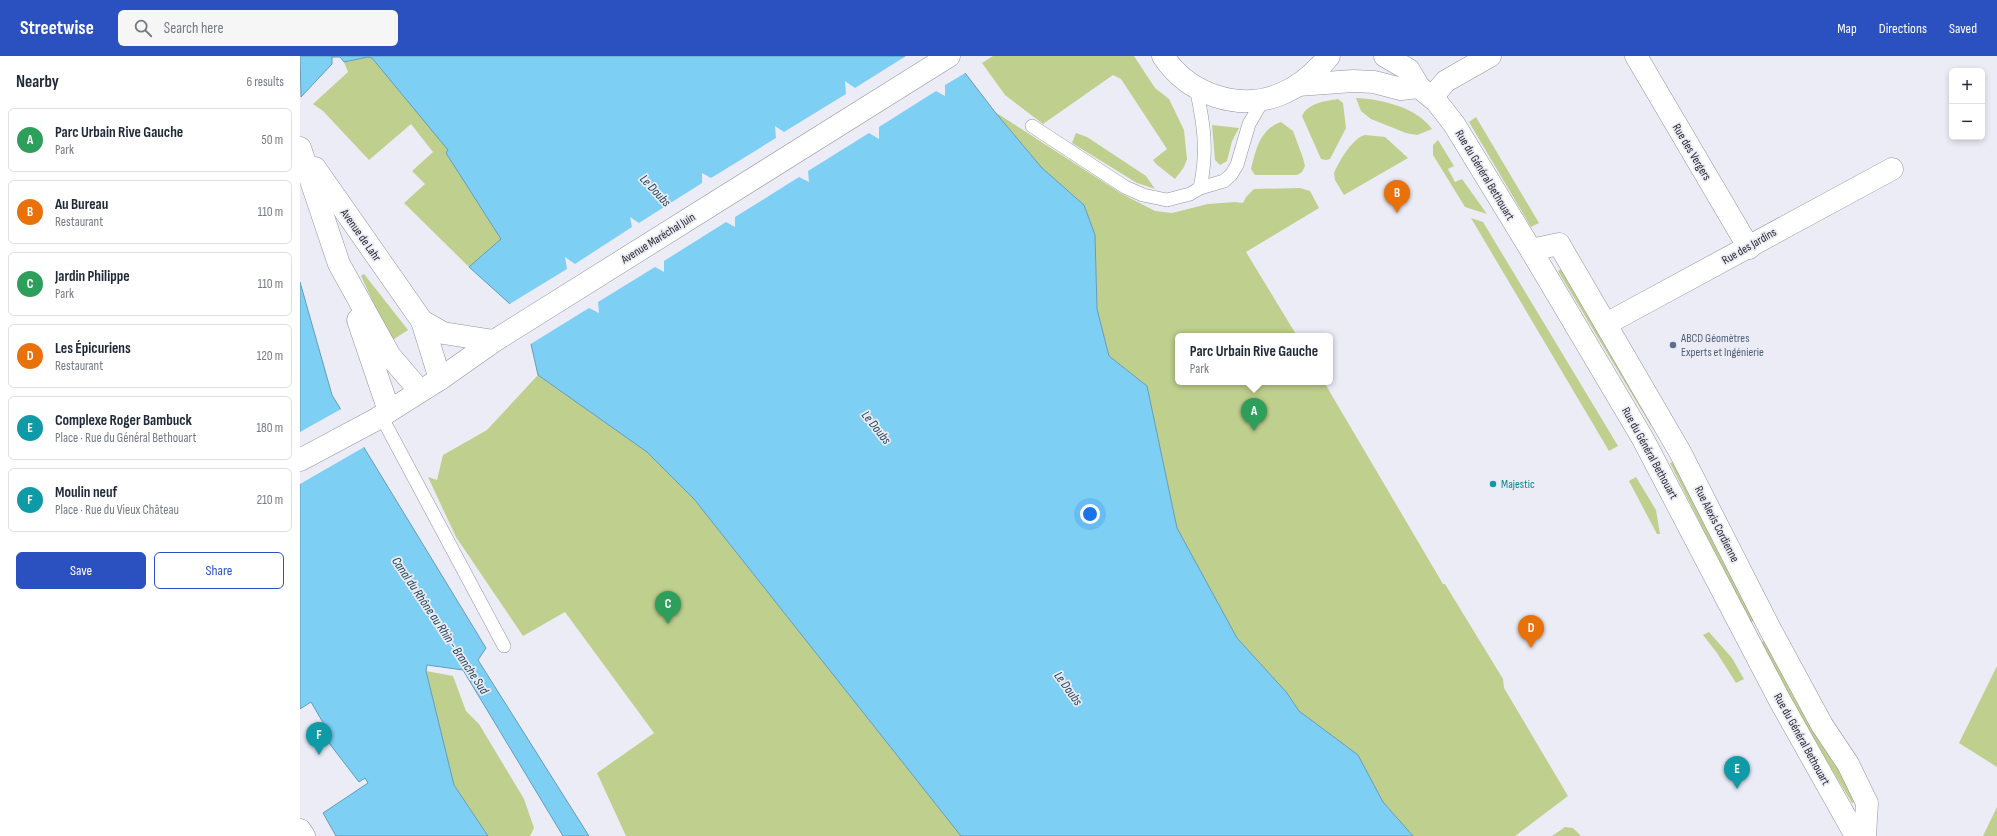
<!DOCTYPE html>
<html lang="en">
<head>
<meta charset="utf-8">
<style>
  body { margin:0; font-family:"Sofia Sans Condensed",sans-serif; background:#f6f6f7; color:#1f2937 }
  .controls { position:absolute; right:12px; top:12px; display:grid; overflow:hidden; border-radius:6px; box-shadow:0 2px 6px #0003 }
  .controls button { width:36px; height:36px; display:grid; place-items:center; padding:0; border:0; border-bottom:1px solid #e0e1e3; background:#fff; color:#1f2937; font:20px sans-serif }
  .you { position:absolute; left:790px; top:458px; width:14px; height:14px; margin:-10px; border:3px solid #fff; border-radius:50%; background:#1a73e8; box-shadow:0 0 0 6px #1a73e833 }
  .badge { display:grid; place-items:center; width:26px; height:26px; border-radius:50%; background:#2b50bf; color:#fff; font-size:13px; font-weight:700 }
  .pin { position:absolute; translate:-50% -33px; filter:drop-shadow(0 1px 2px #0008) }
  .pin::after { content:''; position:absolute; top:21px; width:14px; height:12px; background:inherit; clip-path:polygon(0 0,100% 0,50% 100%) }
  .popup { position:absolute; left:875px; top:277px; width:158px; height:52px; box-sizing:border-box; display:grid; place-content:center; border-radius:6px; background:#fff; filter:drop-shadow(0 1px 3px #0005); font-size:13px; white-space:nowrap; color:#747a83 }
  .popup b { font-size:15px; color:#1f2937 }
  .popup::after { content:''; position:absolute; left:50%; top:100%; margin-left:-8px; border:8px solid transparent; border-top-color:#fff }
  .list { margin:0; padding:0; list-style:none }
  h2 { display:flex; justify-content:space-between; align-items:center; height:52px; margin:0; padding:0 16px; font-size:17px }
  h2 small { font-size:13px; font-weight:400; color:#747a83 }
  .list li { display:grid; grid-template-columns:26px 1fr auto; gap:12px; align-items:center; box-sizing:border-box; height:64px; margin:0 8px 8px; padding:0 8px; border:1px solid #e0e1e3; border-radius:6px }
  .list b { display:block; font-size:15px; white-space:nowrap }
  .list p { margin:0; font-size:13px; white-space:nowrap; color:#747a83 }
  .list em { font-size:13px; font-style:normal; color:#747a83 }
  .actions { display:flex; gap:8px; padding:12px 16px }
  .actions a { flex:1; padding:9px 0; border:1px solid #2b50bf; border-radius:6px; text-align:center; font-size:14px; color:#2b50bf }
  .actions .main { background:#2b50bf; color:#fff }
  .icon { flex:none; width:22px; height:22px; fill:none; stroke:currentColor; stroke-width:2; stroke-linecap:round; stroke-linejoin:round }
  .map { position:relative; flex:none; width:1697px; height:780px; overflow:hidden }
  header { display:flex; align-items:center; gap:24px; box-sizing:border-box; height:56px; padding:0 20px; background:#2b50bf; color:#fff }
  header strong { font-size:19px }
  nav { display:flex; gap:22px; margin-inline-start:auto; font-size:14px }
  .search { width:280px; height:36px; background:#f6f6f7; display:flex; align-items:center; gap:10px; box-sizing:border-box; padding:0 14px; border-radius:6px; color:#747a83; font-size:15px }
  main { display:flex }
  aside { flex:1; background:#fff }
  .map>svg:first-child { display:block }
</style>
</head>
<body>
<header>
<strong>Streetwise</strong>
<div class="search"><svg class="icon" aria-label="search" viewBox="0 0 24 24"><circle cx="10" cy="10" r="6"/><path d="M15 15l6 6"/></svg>Search here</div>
<nav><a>Map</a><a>Directions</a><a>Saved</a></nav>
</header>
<main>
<aside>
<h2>Nearby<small>6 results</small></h2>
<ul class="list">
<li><span class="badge" style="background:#2e9e5b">A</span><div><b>Parc Urbain Rive Gauche</b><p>Park</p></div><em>50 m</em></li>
<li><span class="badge" style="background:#e8710a">B</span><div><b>Au Bureau</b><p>Restaurant</p></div><em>110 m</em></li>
<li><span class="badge" style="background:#2e9e5b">C</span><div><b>Jardin Philippe</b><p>Park</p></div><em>110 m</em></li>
<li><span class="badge" style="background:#e8710a">D</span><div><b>Les Épicuriens</b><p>Restaurant</p></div><em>120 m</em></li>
<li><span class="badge" style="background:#0f9aa8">E</span><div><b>Complexe Roger Bambuck</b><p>Place · Rue du Général Bethouart</p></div><em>180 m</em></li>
<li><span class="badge" style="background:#0f9aa8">F</span><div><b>Moulin neuf</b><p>Place · Rue du Vieux Château</p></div><em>210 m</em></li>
</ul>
<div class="actions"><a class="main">Save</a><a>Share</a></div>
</aside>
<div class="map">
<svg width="1697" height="780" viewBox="0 0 1697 780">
  <rect width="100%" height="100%" fill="#ececf7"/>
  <g fill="#bfcf8d">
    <polygon points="693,0 834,0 855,32 869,43 884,74 887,103 884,111 875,123 856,108 853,104 867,93 821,23 813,19 743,68 705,39 682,7"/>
    <polygon points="68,1 72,2 149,94 146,97 201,183 169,211 104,147 125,128 112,115 133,96 111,68 69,104 23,55 13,48 48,16 44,6"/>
    <path d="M 1056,42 C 1081,43 1116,51 1132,73 L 1117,79 L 1106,77 L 1071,63 L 1061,55 Z"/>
    <path d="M 1038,43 L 1043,47 L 1046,72 L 1030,103 L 1026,104 L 1021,103 L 1002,60 C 1008,47 1025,45 1038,43 Z"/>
    <polygon points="695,56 822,138 855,155 872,157 908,148 935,146 943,147 946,141 954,133 1000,132 1010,135 1019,152 946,196 997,280 878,280 878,326 1024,326 1143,528 1145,528 1203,623 1204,632 1268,740 1215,780 1113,780 1083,746 1058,699 999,655 987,637 937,582 877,472 847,330 809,300 797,253 795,179 784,149 742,112"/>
    <polygon points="1176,61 1239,167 1231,171 1169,66"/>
    <path d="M 981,66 L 993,75 L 1003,102 L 1005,110 L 1002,116 L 997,119 L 955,119 L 951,113 C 956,93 960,73 981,66 Z"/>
    <polygon points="912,69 939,72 932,85 927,105 920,109 915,104"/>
    <polygon points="776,77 787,81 846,120 855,133 837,127 772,87"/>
    <path d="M 1065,79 L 1085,81 L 1108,102 L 1044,139 L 1035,124 L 1034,117 C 1038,107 1053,81 1065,79 Z"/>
    <polygon points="1138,84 1154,110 1148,113 1155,126 1162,123 1187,158 1165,151 1133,99 1133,89"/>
    <polygon points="1171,162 1183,166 1318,390 1309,395"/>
    <polygon points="1265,211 1357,366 1351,370 1258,215"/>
    <polygon points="64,218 108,274 91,285 62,222 61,220"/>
    <polygon points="238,319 347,396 394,443 661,780 326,780 297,717 354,677 265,556 223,580 156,481 128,421 137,424 143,399 187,374"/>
    <polygon points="1377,404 1457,563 1450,567 1370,407"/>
    <polygon points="1336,421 1356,454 1360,478 1357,478 1329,425"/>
    <polygon points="1409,576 1432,602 1444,623 1436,627 1417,597 1403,579"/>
    <polygon points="1468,583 1560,743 1552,747 1501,662 1460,587"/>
    <polygon points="1697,610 1697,711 1659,687"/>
    <polygon points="126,615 153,620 166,655 179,668 224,743 234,772 230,780 188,780 154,729"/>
    <polygon points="1697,751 1697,780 1683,780"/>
    <polygon points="1265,771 1273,772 1281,780 1252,780"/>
  </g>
  <g fill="#7ecff4" stroke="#649cb7">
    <polygon points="0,0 652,0 695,56 742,112 784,149 795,179 797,253 809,300 847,330 877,472 937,582 987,637 999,655 1058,699 1083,746 1113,780 661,780 394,443 347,396 238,319 231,288 210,248 169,211 201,183 146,97 148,94 72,2 68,1 44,6 40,1 32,1 32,8 1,41"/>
    <polygon points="0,226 32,339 186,592 178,604 289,780 263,780 163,614 127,609 126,615 154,729 188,780 36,780 23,757 68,727 65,722 59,726 19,674 25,670 11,646 0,653"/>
  </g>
  <g fill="#ececf7">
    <polygon points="606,0 655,0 667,16 645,29 645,40 636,35 579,71 579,83 569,77 508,115 509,126 499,121 435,161 435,171 426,166 364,205 364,216 355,211 298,246 299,257 289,252 229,289 208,249 267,213 265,201 275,208 332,171 330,161 339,167 402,127 402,117 411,122 476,82 475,70 484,76 546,38 545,25 555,32"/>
    <polygon points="43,352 66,390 0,428 0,376"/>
  </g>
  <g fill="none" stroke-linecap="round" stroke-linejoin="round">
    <defs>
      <g id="lane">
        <path d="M 896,32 C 904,68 908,96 900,132"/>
        <polyline points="732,70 825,131 843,139 867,144 890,138 900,132 924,125 931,119 937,109 949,68 963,44"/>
        <polyline points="81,360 204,590"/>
      </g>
      <g id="street">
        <polyline points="1336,0 1449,192"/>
        <polyline points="1132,41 1146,25 1190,0"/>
        <polyline points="1231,194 1259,188 1380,396 1469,571 1522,669 1548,708 1567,747 1565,780"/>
        <polyline points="1306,268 1592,113"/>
      </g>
      <g id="secondary">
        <path d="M 863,0 C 888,38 938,56 981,38 C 1001,30 1016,16 1029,0"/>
        <polyline points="1085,0 1109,14 1119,31 1136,45 1154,68 1231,194 1343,383 1479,643 1556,780"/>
        <polyline points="998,29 1053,25 1074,26 1101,33 1119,31"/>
        <polyline points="0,92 39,208 90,300 120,335"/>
        <polyline points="15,112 122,265 140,323"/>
        <polyline points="58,264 89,355"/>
        <polyline points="122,265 143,277 194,285"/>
        <polyline points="0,404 75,364 140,323 194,285 649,0"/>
        <polyline points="0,774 4,780"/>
      </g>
    </defs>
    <use href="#lane" stroke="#93939d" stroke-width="14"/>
    <use href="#street" stroke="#93939d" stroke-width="23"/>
    <use href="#secondary" stroke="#93939d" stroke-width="23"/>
    <use href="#lane" stroke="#fff" stroke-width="13"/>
    <use href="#street" stroke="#fff" stroke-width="22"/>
    <use href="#secondary" stroke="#fff" stroke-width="22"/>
  </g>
  <circle fill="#5c6f8a" stroke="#ececf7" stroke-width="1.5" cx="1373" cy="289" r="4"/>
  <circle fill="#0f9aa8" stroke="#ececf7" stroke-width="1.5" cx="1193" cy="428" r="4"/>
  <g text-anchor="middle" stroke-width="3.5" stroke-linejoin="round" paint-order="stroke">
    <g font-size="12" fill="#27262a" stroke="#ececf7">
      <text transform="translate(1392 96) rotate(59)" y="4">Rue des Vergers</text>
      <text transform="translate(1185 119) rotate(59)" y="4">Rue du Général Bethouart</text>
      <text transform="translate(61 179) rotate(55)" y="4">Avenue de Lahr</text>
      <text transform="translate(358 182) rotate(-32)" y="4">Avenue Maréchal Juin</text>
      <text transform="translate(1449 190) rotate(-30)" y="4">Rue des Jardins</text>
      <text transform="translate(1350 397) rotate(61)" y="4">Rue du Général Bethouart</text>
      <text transform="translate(1417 468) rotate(63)" y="4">Rue Alexis Cordienne</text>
      <text transform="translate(1502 683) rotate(61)" y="4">Rue du Général Bethouart</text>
    </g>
    <g font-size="12" fill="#4e5e75" stroke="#ececf7" text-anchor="start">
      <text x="1381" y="286">ABCD Géomètres<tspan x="1381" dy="14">Experts et Ingénierie</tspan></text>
    </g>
    <g font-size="12" fill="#0d838f" stroke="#ececf7" text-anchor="start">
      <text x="1201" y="432">Majestic</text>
    </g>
    <g font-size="13" font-style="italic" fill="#193e4d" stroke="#ececf7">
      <text transform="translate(356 134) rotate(47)" y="5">Le Doubs</text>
      <text transform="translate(577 371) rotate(51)" y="5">Le Doubs</text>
      <text transform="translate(141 569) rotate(56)" y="5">Canal du Rhône au Rhin - Branche Sud</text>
      <text transform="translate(769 632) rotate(54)" y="5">Le Doubs</text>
    </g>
  </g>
</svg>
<div class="controls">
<button>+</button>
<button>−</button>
</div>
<div class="you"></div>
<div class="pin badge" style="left:954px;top:375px;background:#2e9e5b">A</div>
<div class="popup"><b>Parc Urbain Rive Gauche</b>Park</div>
<div class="pin badge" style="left:1097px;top:157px;background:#e8710a">B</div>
<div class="pin badge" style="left:368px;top:568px;background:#2e9e5b">C</div>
<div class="pin badge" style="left:1231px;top:592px;background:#e8710a">D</div>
<div class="pin badge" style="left:1437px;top:733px;background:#0f9aa8">E</div>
<div class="pin badge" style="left:19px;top:699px;background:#0f9aa8">F</div>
</div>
</main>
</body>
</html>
